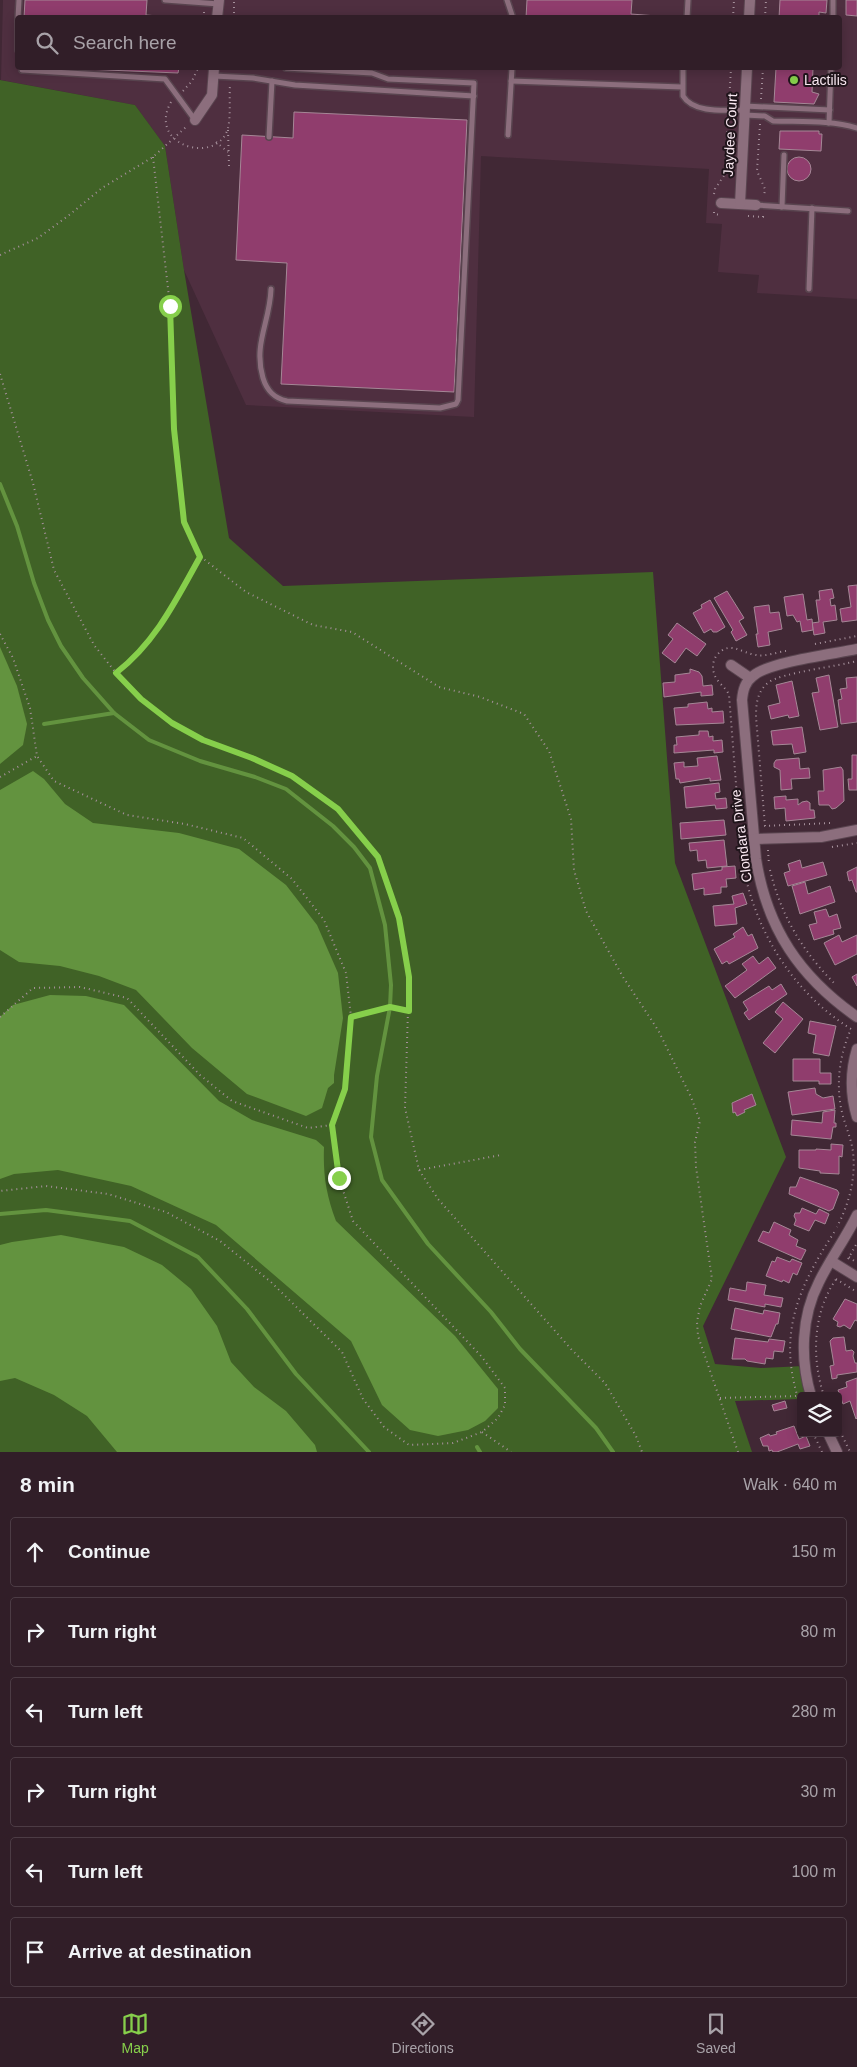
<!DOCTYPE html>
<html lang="en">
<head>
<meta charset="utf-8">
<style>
  body { margin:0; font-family:Arial,sans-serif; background:#3d2b34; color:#f1f3f6 }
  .controls { position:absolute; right:15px; bottom:15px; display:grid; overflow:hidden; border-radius:5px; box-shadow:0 2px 12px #0003 }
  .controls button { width:45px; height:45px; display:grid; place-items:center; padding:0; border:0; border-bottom:1px solid #4c3c45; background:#311e28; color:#f1f3f6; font:25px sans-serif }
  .stop { position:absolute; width:15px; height:15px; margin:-11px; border:4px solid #86cf4b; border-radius:50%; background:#fff }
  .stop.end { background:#86cf4b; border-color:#fff; box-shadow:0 1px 5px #0008 }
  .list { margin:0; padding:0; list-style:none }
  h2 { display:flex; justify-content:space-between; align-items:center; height:65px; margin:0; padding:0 20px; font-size:21px }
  h2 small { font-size:16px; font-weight:400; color:#a8a2a8 }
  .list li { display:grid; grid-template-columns:32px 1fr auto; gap:15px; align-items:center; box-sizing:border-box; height:70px; margin:0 10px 10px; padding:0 10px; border:1px solid #4c3c45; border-radius:5px }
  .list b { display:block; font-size:19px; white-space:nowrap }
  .list em { font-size:16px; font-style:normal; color:#a8a2a8 }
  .icon { flex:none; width:28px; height:28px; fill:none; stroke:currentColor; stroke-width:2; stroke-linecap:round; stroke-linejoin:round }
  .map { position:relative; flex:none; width:857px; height:1452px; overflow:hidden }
  .search { position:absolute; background:#311e28; box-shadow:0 2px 12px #0003; left:15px; right:15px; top:15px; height:55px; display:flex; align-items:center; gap:12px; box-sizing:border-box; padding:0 18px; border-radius:5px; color:#a8a2a8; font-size:19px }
  .sheet { height:545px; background:#311e28 }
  nav { display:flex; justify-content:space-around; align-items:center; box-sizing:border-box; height:70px; border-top:1px solid #4c3c45; background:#311e28; font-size:14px; color:#a8a2a8 }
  nav a { display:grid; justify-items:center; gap:2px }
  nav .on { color:#86cf4b }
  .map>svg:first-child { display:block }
</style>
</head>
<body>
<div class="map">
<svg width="857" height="1452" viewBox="0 0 857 1452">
  <rect width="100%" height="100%" fill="#412835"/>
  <path fill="#4f2f40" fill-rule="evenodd" d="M 3,0 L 857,0 L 857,299 L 757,293 L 759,275 L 718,272 L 722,224 L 706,223 L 709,169 L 481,156 L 474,417 L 246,405 L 184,270 L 165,146 L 135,105 L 1,80 ZM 18,18 L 840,18 L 840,68 L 18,68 Z"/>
  <polygon fill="#406226" points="0,80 135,105 165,146 184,270 229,538 283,586 653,572 675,863 786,1157 703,1326 715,1364 761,1368 804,1366 811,1396 801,1396 801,1399 735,1401 752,1452 0,1452"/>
  <g fill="#63933f">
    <polygon points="0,647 17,686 27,724 23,745 0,764"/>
    <polygon points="33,771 44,779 65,804 93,823 179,833 239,849 286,885 317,925 338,973 343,1018 334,1075 334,1083 328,1088 322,1108 306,1116 247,1094 192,1048 136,990 99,976 60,966 19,962 0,950 0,790"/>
    <path d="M 50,995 L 86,996 L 124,1005 L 219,1101 L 252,1120 L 316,1140 L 324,1147 C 323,1175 326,1194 336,1221 L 455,1336 L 498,1389 L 498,1408 L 485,1421 L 468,1430 L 438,1436 L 410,1430 L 382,1405 L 351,1341 L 216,1225 L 131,1186 L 58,1170 L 14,1174 L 0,1179 L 0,1017 L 13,1005 Z"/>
    <polygon points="61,1235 124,1247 162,1265 191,1289 217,1326 231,1362 254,1387 286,1411 315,1445 317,1452 117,1452 87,1416 54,1395 15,1378 0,1381 0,1245 12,1242"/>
  </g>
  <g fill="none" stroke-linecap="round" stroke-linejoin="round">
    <g stroke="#63933f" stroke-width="4">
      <polyline points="0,484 17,526 34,583 48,620 61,646 83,678 114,713 149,740 200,761 255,777 286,789 333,826 354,847 370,868 385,925 391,985 390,1007 377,1076 371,1137 382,1180 428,1244 491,1312 520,1349 596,1428 613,1452"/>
      <polyline points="44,724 114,713"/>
      <polyline points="0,1214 46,1210 130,1221 198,1257 247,1309 296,1374 369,1452"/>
      <polyline points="477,1447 480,1452"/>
    </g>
  </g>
  <g fill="#903d6d" stroke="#a58796">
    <polygon points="25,0 147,0 146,15 182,18 24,18"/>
    <polygon points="527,0 632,0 631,14 657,16 657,18 526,18"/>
    <polygon points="780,0 827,0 826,13 819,12 819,18 779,18"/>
    <polygon points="846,0 857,0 857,16 846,15"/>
    <polygon points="59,68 179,68 178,73"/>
    <polygon points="776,68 813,68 812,92 819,94 814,104 774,102"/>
    <polygon points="294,112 467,120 454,392 281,384 287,263 236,260 242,135 293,138"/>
    <polygon points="780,131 819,131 819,134 822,134 821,151 779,149"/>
    <circle cx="799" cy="169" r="12"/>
    <polygon points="857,585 857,620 842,622 840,609 851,607 848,586"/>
    <polygon points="832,589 834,598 830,599 831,606 835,605 837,620 823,622 825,633 814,635 812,623 819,622 816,600 820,600 819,591"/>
    <polygon points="727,591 744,618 739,621 747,635 736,641 731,632 733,630 714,598"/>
    <polygon points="803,594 807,620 812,619 813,630 802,632 800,621 797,622 793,615 787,616 784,597"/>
    <polygon points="710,600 725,627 717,632 713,632 711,629 704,633 693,613 702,608 701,605"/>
    <polygon points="769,605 770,613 779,612 782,629 768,632 770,645 758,647 756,634 758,634 754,607"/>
    <polygon points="677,623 706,644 697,656 686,648 675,663 662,653 673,639 668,635"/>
    <polygon points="690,669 699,672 702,676 703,686 712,685 713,695 701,696 701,692 664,697 663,683 675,682 675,675 690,673"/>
    <polygon points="829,675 838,727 820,730 812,693 819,692 816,678"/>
    <polygon points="857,677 857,722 841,724 838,700 842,699 840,689 847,688 846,678"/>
    <polygon points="792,681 799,716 789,718 788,715 771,719 768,706 780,703 776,685"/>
    <polygon points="707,702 708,709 712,708 712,712 723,711 724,723 676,725 674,708 688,707 688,704"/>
    <polygon points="802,727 806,752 794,754 792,744 773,745 771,731"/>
    <polygon points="699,731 708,731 709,737 713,736 713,741 722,740 723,752 714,753 714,750 674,753 674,745 677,745 676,737 699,735"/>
    <polygon points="852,755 857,755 857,790 849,790 848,779 852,779"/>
    <polygon points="717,756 721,780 710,781 710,778 680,783 679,779 676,779 674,763 684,762 684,767 698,766 697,758"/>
    <polygon points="799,758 800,769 809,768 810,778 791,779 792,789 781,790 780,770 774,767 774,763 776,760"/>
    <polygon points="841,767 843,770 844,801 836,808 832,809 829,805 819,805 818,791 824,791 823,770"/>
    <polygon points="719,783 720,792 715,793 716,799 726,798 727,808 716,809 715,805 686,808 684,787"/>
    <polygon points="786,796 786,800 798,799 798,805 802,802 807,801 810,803 810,810 814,810 815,818 786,821 785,808 775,809 774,797"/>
    <polygon points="724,820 726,835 681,839 680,823"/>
    <polygon points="724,840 727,866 707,868 706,860 698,861 697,850 690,851 689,843"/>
    <polygon points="800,860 802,868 823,862 827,875 788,886 784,873 790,871 788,864"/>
    <polygon points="735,866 736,878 726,879 727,887 721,887 721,893 704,895 704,888 694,890 692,874 722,870 722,867"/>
    <polygon points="857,867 857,892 856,892 852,880 849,881 847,872"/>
    <polygon points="805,882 808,894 830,886 835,902 800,914 792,886"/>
    <polygon points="743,893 747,904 735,908 737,924 715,926 713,906 734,904 732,896"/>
    <polygon points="826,909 829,917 837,914 841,928 833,930 834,934 814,940 809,925 817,923 814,912"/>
    <polygon points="743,927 748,936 752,934 758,948 729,964 727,961 722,964 714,949 735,937 733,934"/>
    <polygon points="839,935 842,942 857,935 857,954 835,965 824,943"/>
    <polygon points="753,956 759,964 768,957 776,968 735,998 725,986 747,970 742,964"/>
    <polygon points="857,974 857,986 852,977"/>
    <polygon points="781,984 787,994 749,1020 744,1013 748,1010 743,1002 769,986 772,990"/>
    <polygon points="783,1002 803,1019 775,1053 763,1043 783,1019 775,1012"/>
    <polygon points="810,1021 836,1026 829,1056 813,1053 816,1035 808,1033"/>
    <polygon points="793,1059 820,1059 820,1073 831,1073 831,1084 819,1084 819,1081 793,1081"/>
    <polygon points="815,1088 816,1094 823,1098 833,1096 835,1109 792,1115 788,1092"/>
    <polygon points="752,1094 756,1105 744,1110 745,1112 737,1116 735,1112 733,1113 732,1103"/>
    <polygon points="835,1110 834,1123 836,1123 836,1127 833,1127 831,1139 791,1135 792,1120 822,1123 823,1112"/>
    <polygon points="831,1144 843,1145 842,1157 839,1156 839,1174 820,1173 820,1171 799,1168 799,1150 816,1150 816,1149 831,1150"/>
    <polygon points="800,1177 837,1190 839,1193 833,1209 829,1211 789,1194 790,1187 796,1187"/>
    <polygon points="802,1208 816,1214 819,1209 829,1214 825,1224 815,1220 809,1231 794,1225 796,1220 794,1216 795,1213 800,1213"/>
    <polygon points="774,1222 791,1230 789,1235 798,1240 796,1246 806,1250 801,1260 758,1241 763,1231 769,1233"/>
    <polygon points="777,1257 790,1262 792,1259 802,1263 797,1275 793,1273 789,1283 783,1280 782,1282 766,1276 772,1261 775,1262"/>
    <polygon points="747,1282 766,1285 764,1295 783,1298 781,1307 765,1304 765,1307 728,1300 730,1288 746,1291"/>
    <polygon points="845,1299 857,1304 857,1321 855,1320 850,1329 844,1325 840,1327 837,1326 838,1322 833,1319"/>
    <polygon points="735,1308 763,1314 764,1310 780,1313 778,1324 776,1324 771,1337 731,1329"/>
    <polygon points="844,1337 846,1351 852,1350 854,1352 853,1356 855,1363 857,1363 857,1372 837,1375 837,1378 832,1379 830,1366 834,1365 830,1341 833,1338"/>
    <polygon points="735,1338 768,1342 769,1339 785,1341 783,1352 774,1351 773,1359 766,1358 765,1364 747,1361 745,1359 732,1359"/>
    <polygon points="857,1378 857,1418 856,1419 850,1401 843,1404 838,1390 847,1387 846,1382"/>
    <polygon points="785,1401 787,1408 774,1411 772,1405"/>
    <polygon points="794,1426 799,1439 806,1436 810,1446 800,1449 798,1444 777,1452 773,1452 772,1450 769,1451 768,1446 763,1446 760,1438 769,1434 770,1436 777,1434 776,1432"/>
  </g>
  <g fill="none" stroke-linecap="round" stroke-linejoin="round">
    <defs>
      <g id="lane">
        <polyline points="165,0 219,4"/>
        <polyline points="507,0 513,18"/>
        <polyline points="18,18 19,0"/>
        <polyline points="687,18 688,0"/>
        <polyline points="833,18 833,0"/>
        <polyline points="18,20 18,50"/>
        <polyline points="22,68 22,70 165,79 195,120"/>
        <path d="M 683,68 L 683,96 C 694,114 726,110 745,110"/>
        <polyline points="214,76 253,78 295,85 474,96"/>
        <polyline points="511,81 682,87"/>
        <polyline points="745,106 830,110"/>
        <path d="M 745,115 L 765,116 L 773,121 C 800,122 831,120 857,128"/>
        <polyline points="829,123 831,68"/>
        <polyline points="508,135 512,68"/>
        <polyline points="269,137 272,81"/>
        <polyline points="756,205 848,211"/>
        <polyline points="782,207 784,155"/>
        <path d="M 271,289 C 270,322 253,344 263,378 C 267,391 274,398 287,401 L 440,408 L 456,404 L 458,400 L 474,83 L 388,79 L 372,73 L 286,68"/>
        <polyline points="809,289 812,208"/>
      </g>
      <g id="street">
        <polyline points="217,18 219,0"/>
        <polyline points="749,18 750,0"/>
        <polyline points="195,120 212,95 214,68"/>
        <polyline points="721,203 756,205"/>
        <polyline points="740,204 747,68"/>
        <path d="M 857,649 C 834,654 768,662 753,676 C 745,682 743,690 742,700 L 756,859 C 767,929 800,977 857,1017"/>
        <polyline points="731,665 750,678"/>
        <polyline points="754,839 821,837 857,830"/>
        <path d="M 857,1049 C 850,1072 850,1094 857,1117"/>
        <polyline points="831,1261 857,1277"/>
        <path d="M 811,1396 C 800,1359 801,1317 819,1282 C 830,1259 846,1238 857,1215"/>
        <polyline points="828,1433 837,1452"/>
      </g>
    </defs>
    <use href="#lane" stroke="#59444f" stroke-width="8"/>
    <use href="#street" stroke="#59444f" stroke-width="12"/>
    <g stroke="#a6919c" stroke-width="2" stroke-dasharray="1 4" stroke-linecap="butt">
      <polyline points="204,18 204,10"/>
      <polyline points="234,18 234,0"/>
      <polyline points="733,18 734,0"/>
      <polyline points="765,18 766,0"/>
      <polyline points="183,91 192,81 198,68"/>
      <polyline points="761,99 763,68"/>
      <path d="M 171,102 C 146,146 218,166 228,128 C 231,115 229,98 230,85"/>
      <polyline points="729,103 731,68"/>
      <polyline points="760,124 757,171 765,189 764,197"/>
      <polyline points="228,130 229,166"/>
      <polyline points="216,142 228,152"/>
      <polyline points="153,157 170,306 174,429 184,523 201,557 246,592 313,625 352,632 439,687 480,697 524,714 549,751 571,819 574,870 586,911 623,977 658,1030 691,1097 700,1121 695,1142 696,1167 712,1279 700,1306 697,1322 698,1336 738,1452"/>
      <polyline points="714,194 715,189 725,174 728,117"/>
      <polyline points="714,212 714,214 721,215"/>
      <polyline points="748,216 763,217 763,214"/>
      <polyline points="0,255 38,238 68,216 102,188 153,157 186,127"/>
      <path d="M 0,374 L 33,483 L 54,570 L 94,645 L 116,673 C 156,642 175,601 200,558"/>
      <polyline points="0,634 13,658 30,708 37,756 54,781 127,815 185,824 243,838 292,879 324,920 346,973 351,1017 345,1089 332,1125"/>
      <polyline points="815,644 857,636"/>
      <path d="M 786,651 C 777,652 765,657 756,655 C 741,653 730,640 717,655 C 713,660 712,667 714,673 C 716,682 726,687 729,695 L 742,860 C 754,929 791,991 851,1029 C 840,1054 836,1081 841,1108 C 844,1123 851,1137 853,1152 C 856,1178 849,1204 837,1227"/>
      <polyline points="116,673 141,699 172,723 203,740 252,759 292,776 338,809 378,857 399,919 409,977 405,1108 419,1170 501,1155"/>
      <polyline points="0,777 37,756"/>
      <path d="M 830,823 L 765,826 L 756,717 C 756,704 757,691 769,682 C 781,673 839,666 857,661"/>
      <polyline points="832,847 857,843"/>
      <polyline points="768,850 769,865"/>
      <path d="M 770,870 C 781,916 803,952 836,985"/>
      <polyline points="0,1017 33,988 80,987 127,998 200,1075 232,1101 308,1128 332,1125 339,1178 353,1221 482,1357 505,1388 505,1405 498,1418 482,1432 453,1443 409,1445 384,1427 363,1399 342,1352 271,1282 220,1241 166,1212 108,1194 46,1186 0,1191"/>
      <polyline points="351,1017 390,1007 409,1011"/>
      <polyline points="419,1170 438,1199 571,1349 605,1383 636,1436 642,1452"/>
      <polyline points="849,1257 857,1263"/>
      <polyline points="848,1259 857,1243"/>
      <polyline points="836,1279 857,1292"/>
      <path d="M 824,1396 C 811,1357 813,1311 837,1278"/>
      <polyline points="720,1398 797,1396"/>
      <path d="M 801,1407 C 776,1337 797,1289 835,1231"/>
      <polyline points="838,1427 850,1452"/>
      <polyline points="482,1432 511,1452"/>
      <polyline points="813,1433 822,1452"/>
    </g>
    <use href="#lane" stroke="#8c6e7d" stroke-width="5"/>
    <use href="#street" stroke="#8c6e7d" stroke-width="10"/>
  </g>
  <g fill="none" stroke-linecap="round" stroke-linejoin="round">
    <path stroke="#86cf4b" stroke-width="6" d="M 170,306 L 174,429 L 184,522 L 200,557 C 176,600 156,642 116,673 L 141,699 L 172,723 L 203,740 L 252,758 L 292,776 L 338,809 L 378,857 L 399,918 L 409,977 L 409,1011 L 390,1007 L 351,1017 L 345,1089 L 332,1125 L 339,1178"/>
  </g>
  <circle fill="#86cf4b" stroke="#20151b" stroke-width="2" cx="794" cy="80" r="5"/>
  <g text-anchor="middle" stroke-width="4" stroke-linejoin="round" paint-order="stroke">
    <g font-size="14" fill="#f9e8f1" stroke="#20151b" text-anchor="start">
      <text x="804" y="85">Lactilis</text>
    </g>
    <g font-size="14" fill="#f9e8f1" stroke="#20151b">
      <text transform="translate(730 135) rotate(-87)" y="5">Jaydee Court</text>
      <text transform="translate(741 836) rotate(-97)" y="5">Clondara Drive</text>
    </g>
  </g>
</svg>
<div class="controls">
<button><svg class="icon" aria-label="layers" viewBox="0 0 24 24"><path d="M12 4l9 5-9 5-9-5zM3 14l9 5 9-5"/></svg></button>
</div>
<div class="stop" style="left:170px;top:306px"></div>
<div class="stop end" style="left:339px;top:1178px"></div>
<div class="search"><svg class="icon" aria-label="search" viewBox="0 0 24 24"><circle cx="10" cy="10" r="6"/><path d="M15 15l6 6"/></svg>Search here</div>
</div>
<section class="sheet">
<h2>8 min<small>Walk · 640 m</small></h2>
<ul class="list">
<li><svg class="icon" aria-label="ahead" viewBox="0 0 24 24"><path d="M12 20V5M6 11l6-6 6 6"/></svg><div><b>Continue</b></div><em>150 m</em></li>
<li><svg class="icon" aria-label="right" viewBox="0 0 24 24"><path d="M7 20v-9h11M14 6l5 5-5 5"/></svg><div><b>Turn right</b></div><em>80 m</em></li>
<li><svg class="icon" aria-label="left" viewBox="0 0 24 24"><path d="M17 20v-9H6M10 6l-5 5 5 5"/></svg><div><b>Turn left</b></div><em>280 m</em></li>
<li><svg class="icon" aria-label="right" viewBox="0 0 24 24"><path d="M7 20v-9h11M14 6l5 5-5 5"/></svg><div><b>Turn right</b></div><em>30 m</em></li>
<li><svg class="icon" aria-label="left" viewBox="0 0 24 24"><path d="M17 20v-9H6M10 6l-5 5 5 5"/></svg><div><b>Turn left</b></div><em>100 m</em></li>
<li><svg class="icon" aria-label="arrive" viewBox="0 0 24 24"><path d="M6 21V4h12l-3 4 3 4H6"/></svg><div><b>Arrive at destination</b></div></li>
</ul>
</section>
<nav>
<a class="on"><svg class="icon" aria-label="map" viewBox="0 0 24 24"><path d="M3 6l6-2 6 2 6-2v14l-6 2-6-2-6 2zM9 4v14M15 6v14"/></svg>Map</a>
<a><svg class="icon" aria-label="directions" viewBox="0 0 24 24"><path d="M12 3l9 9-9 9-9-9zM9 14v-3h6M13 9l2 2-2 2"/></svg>Directions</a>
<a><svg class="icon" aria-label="saved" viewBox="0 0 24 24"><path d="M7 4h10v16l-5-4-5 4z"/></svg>Saved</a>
</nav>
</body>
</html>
